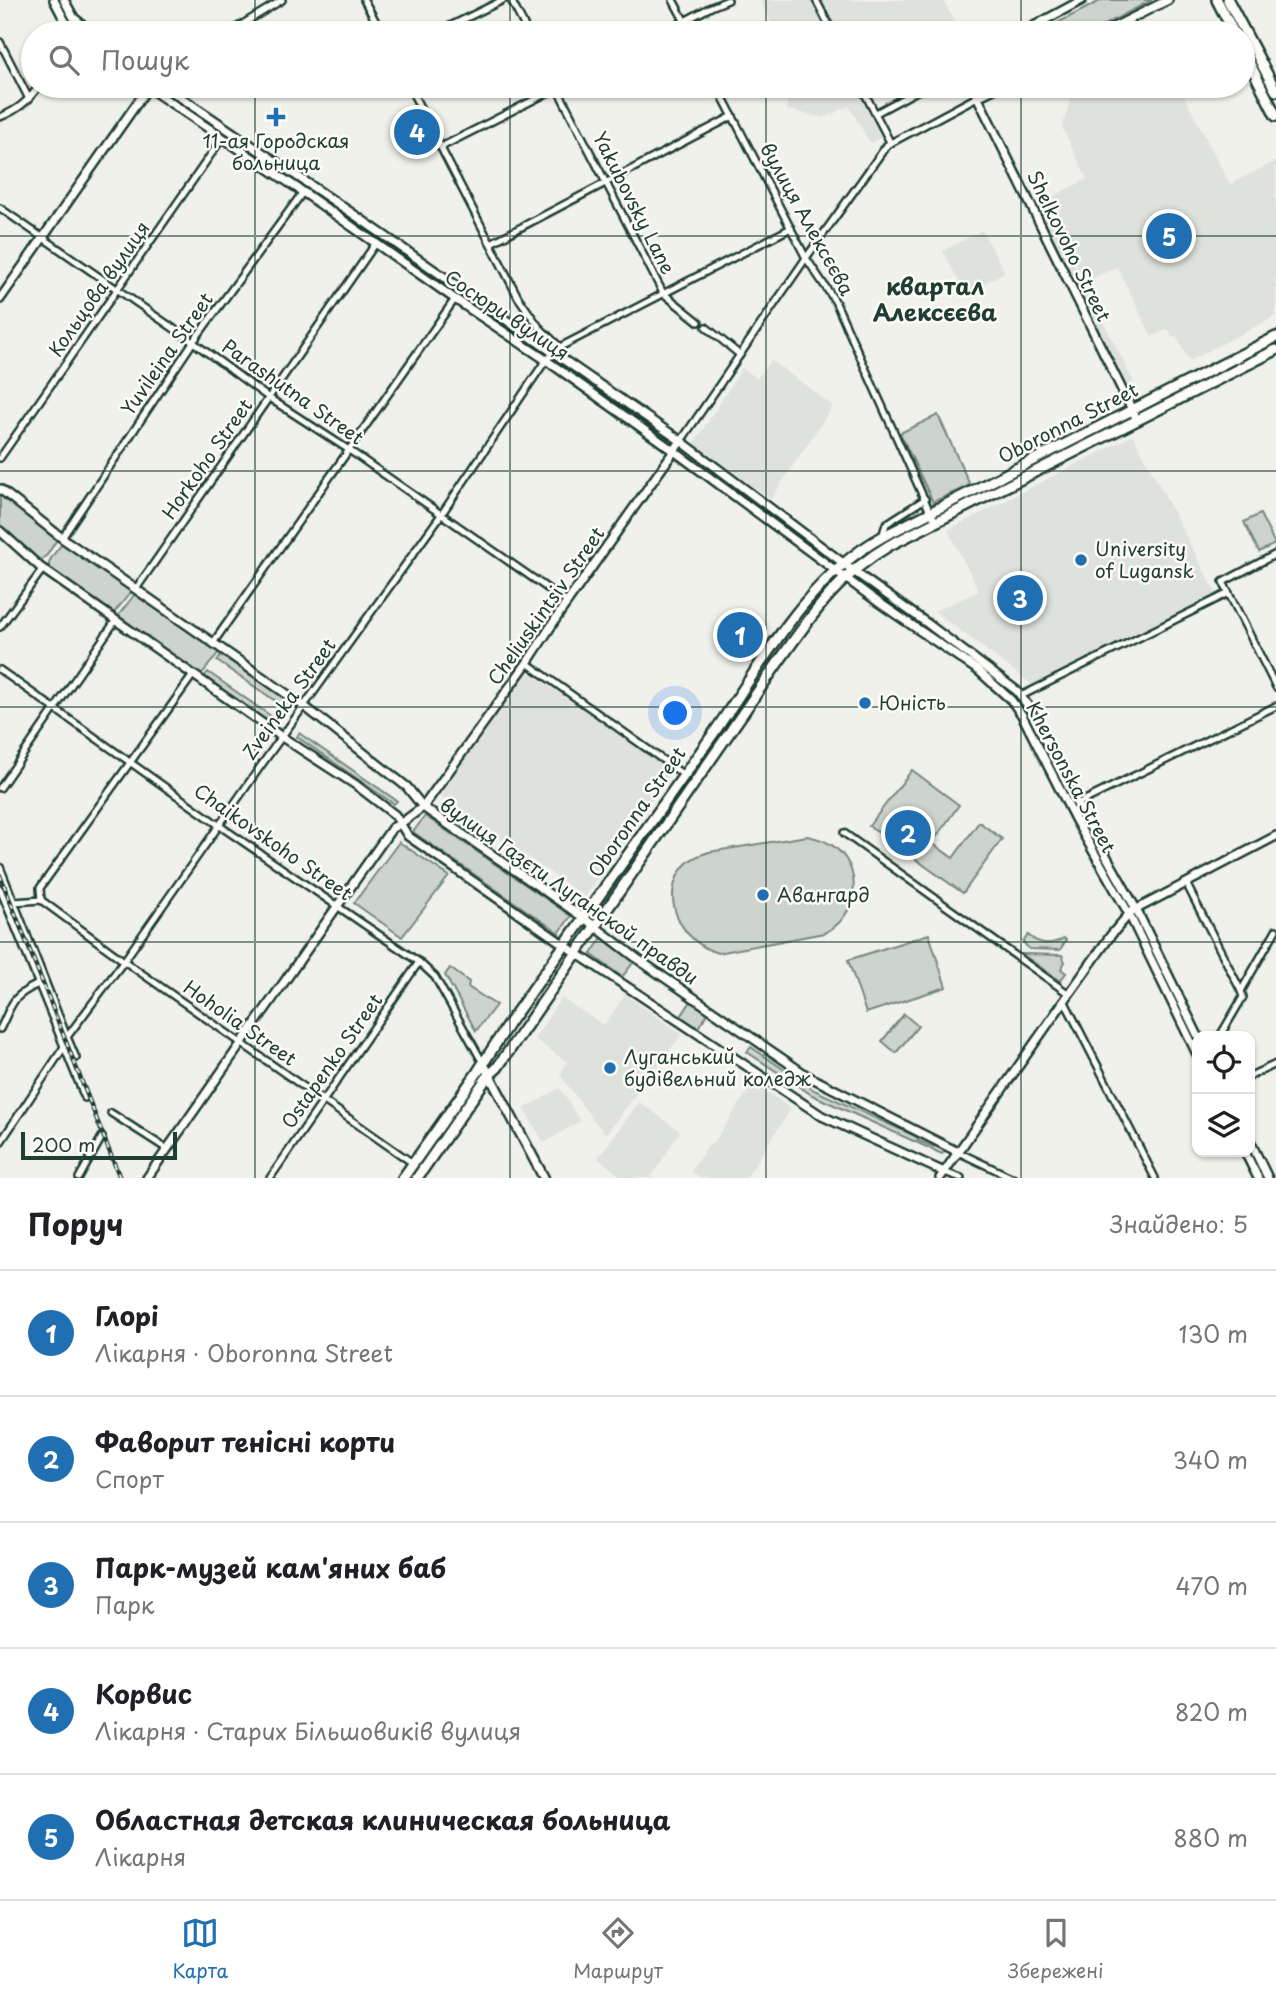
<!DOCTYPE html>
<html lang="uk">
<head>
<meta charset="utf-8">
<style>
  body { margin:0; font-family:"Playpen Sans",sans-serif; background:#f2f2f2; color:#202124 }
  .controls { position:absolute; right:21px; bottom:21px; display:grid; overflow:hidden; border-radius:14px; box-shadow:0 2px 5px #0004 }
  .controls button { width:63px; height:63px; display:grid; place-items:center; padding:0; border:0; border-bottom:2px solid #e0e0e0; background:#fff; color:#202124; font:35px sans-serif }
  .scale { position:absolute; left:21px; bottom:18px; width:156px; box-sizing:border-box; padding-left:7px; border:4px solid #1f3d34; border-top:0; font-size:19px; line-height:24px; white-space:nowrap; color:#1f3d34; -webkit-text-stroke:5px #fdfcf7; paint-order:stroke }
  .you { position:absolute; left:676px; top:714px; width:24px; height:24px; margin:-18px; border:5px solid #fff; border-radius:50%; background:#1a73e8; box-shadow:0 0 0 10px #1a73e833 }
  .badge { display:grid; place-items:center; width:46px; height:46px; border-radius:50%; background:#1f6fb2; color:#fff; font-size:23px; font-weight:700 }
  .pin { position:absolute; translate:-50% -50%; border:4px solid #fff; box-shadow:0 2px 7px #0006 }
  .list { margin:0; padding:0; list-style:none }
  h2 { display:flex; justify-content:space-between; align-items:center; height:91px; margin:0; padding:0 28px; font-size:30px }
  h2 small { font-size:23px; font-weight:400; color:#757577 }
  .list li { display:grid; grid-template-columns:46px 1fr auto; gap:21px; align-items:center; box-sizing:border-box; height:126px; padding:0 28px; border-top:2px solid #e0e0e0 }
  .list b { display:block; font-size:26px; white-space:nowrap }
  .list p { margin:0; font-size:23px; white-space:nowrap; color:#757577 }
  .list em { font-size:23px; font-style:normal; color:#757577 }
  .icon { flex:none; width:38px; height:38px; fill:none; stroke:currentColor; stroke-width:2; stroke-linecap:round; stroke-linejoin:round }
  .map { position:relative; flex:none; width:1276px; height:1178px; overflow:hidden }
  .search { position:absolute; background:#fff; box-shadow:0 2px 5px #0004; left:21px; right:21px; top:21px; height:77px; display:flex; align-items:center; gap:18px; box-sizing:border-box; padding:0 24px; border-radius:38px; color:#757577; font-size:26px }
  .sheet { height:721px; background:#fff }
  nav { display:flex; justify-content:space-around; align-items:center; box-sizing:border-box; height:98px; border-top:2px solid #e0e0e0; background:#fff; font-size:19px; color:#757577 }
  nav a { display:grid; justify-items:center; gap:4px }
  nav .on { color:#1f6fb2 }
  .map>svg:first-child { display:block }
</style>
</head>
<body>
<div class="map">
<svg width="1276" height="1178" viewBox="0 0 1276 1178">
  <rect width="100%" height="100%" fill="#f0f1eb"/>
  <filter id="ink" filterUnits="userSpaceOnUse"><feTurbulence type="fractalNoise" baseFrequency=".0143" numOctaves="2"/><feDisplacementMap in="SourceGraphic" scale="14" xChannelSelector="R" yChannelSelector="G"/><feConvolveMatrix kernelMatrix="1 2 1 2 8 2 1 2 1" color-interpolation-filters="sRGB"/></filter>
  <g filter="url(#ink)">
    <g fill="#dfe2dc">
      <polygon points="760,0 943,0 961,33 776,33"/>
      <polygon points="787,86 856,86 883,137 870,143 849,106 824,118 787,110"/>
      <polygon points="1075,86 1188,86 1181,90 1230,184 1276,161 1276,316 1189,361 1176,336 1173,337 1168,329 1152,337 1117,267 1085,282 1045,206 1051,197 1087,179 1062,127"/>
      <polygon points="1044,205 1134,382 1124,387 1034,209"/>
      <polygon points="982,230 1005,272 965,294 943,251"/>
      <polygon points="771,360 833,406 771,499 693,445 742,368 757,378"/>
      <polygon points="1133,435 1217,595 1034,686 934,611 979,591 948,530"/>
      <polygon points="526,670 671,771 585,897 440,796"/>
      <polygon points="625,995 682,1034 606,1134 593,1120 560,1075 567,1062 534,1039 561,998 604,1025"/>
      <polygon points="754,1082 791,1109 746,1178 701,1178 691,1171 708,1145 714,1142"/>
      <polygon points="560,1088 580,1121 544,1143 524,1109"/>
      <polygon points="639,1102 680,1131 651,1178 623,1178 598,1158"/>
    </g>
    <g fill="#cdd3cd" stroke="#768880" stroke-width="2">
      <polygon points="1102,0 1152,0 1089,33 1038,33"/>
      <polygon points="938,415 970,485 933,502 900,433"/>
      <polygon points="0,493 54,535 56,541 47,555 41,560 36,559 0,525"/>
      <polygon points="1260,514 1275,544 1259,552 1244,522"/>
      <path d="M 64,544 L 68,545 L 132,591 L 113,614 L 49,569 C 47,560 56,552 61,545 Z"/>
      <polygon points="1027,580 1043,608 1032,614 1026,603 1011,611 1001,594"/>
      <polygon points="135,594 219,652 201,675 117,617"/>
      <polygon points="221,655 290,702 286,708 217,661"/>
      <polygon points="208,672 278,721 274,727 204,677"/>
      <polygon points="299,733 397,801 394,804 297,737"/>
      <polygon points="912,770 959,805 932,843 953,858 979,822 1002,839 963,893 869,826"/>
      <polygon points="425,816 571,916 559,933 413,832"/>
      <path d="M 807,836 C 818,838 828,841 837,849 C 865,873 856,919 824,933 L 718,953 C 682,943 657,897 685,865 C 691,858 700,855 709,852 Z"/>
      <polygon points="399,842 449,876 402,937 354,903"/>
      <polygon points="929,934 946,987 866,1013 848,960"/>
      <path d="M 1028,935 C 1039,945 1051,946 1064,938 L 1066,940 L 1060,950 L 1029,949 L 1023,942 Z"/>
      <polygon points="603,936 636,959 622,977 591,954"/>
      <polygon points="1022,954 1062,955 1065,962 1061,969 1066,973 1060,981"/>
      <polygon points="450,968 469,982 468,987 496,1005 476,1031 445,975"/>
      <polygon points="693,998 710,1010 697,1029 680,1018"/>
      <polygon points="904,1014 918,1026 896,1053 882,1041"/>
      <polygon points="751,1047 814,1090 919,1138 917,1140 933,1147 938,1145 946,1149 942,1154 812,1095 747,1052"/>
    </g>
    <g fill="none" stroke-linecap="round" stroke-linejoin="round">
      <defs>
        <g id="minor">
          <polyline points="364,0 382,33"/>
          <polyline points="511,0 528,33"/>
          <polyline points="673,0 691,33"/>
          <polyline points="816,0 833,33"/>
          <polyline points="78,33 85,27"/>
          <polyline points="228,33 282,0"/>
          <polyline points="436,33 503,0"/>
          <polyline points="662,33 711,7 728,0"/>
          <polyline points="0,42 29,99"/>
          <polyline points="556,86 663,293 699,322"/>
          <polyline points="717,86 806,258 835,301 930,512 936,521"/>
          <polyline points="861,86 890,142"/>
          <polyline points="876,113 926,86"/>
          <path d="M 0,117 C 18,110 28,101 39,86"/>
          <polyline points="441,147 561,86"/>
          <polyline points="0,208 193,342 269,398 349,450 567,602"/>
          <polyline points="491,243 733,116"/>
          <polyline points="706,327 740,355"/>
          <polyline points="560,347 791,228"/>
          <polyline points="681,441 806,258 887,145 977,97"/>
          <polyline points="0,458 223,137"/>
          <polyline points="882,537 886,524 925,499"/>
          <polyline points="62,538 193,342 303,192"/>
          <polyline points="1276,554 1223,582 1276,687"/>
          <polyline points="136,589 376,243"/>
          <polyline points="0,627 43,569"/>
          <polyline points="213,643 455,299"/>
          <polyline points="527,663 684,775"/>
          <polyline points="0,670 220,826 419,962 435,977 483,1063"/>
          <polyline points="1021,696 1229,593"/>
          <polyline points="0,788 116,620"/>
          <polyline points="1077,804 1276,706"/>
          <polyline points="844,833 1069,994"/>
          <polyline points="0,867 14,902 41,900"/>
          <polyline points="1186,883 1241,991"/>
          <polyline points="0,889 85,1098"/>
          <polyline points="41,900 124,961 414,1164"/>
          <polyline points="41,900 40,888 193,675"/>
          <polyline points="14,902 67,1037"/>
          <polyline points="1064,1000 1155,1178"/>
          <path d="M 0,1029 C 13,1003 10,998 38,984"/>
          <polyline points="1220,1036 1243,997 1241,991 1276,930"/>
          <polyline points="76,1058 67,1037 124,961 260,767 441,515 546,360 560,347 539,327 518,297 409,86"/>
          <polyline points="1250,1076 1276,1064"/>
          <polyline points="111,1113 167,1149"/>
          <polyline points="0,1143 64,1047"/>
          <polyline points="958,1152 1013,1178"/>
          <polyline points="944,1172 961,1178"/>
          <polyline points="79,1178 102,1137"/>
          <polyline points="270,1178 419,962"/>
        </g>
        <g id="tertiary">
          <polyline points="54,0 65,21 75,33"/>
          <polyline points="64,0 74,18 93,33"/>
          <polyline points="1021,33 1082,0"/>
          <polyline points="1102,33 1168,0"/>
          <polyline points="146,86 303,192 455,299 546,360 674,451 878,602 979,671 1011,700 1022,715 1075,819 1129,914 1197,1054"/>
          <polyline points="164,86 356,216 681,441 859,575 928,624 1017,691 1028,706 1077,804 1136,909 1198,1036"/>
          <polyline points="972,86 1137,420"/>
          <polyline points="977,97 1000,86"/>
          <polyline points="0,299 149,86"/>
          <polyline points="0,489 62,538 304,706 407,787 423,807 584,918 639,960 806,1075 958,1152"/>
          <polyline points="0,531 40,567 282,737 356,785 395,815 408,836 576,953 822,1116 944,1172"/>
          <polyline points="1250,1141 1268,1178"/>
          <polyline points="1245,1152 1258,1178"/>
          <polyline points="147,1178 392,828 400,824 423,807 527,663 561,611 681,441"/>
          <polyline points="940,1178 1069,994 1111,935 1131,912 1276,836"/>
        </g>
        <polyline id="secondary" points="483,1063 544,1178"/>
        <g id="primary">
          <polyline points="1217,0 1234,33"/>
          <polyline points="1228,0 1276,91"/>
          <polyline points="1243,50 1276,116"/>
          <path d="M 403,1178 L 477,1073 L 509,1023 C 577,928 644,832 711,737 C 762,665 803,581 882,537 L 1276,337"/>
          <path d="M 417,1178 L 488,1076 L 497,1068 L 777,664 C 812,615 837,576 890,545 L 1276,350"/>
        </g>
      </defs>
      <use href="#minor" stroke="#1f3d34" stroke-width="10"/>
      <use href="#tertiary" stroke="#1f3d34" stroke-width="12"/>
      <use href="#secondary" stroke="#1f3d34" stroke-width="13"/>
      <use href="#primary" stroke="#1f3d34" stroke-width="14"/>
      <use href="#minor" stroke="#fdfcf7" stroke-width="5"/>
      <use href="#tertiary" stroke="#fdfcf7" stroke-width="7"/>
      <use href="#secondary" stroke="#fdfcf7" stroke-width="8"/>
      <use href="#primary" stroke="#fdfcf7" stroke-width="9"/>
      <defs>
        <polyline id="rail" points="0,875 120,1178"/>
      </defs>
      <use href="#rail" stroke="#1f3d34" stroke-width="4.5"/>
      <use href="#rail" stroke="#fdfcf7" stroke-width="2" stroke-dasharray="5" stroke-linecap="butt"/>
    </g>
  </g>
  <path fill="none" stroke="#1f3d34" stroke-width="2" stroke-opacity="0.55" d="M 255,0 L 255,33M 510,0 L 510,33M 766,0 L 766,33M 1021,0 L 1021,33M 255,86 L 255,1178M 510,86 L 510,1178M 766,86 L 766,1178M 1021,86 L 1021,1178M 0,236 L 1276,236M 0,471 L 1276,471M 0,707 L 1276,707M 0,942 L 1276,942"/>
  <g fill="#1f6fb2" stroke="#fdfcf7" stroke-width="2.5">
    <path d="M272.5 106.5h7v7h7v7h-7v7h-7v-7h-7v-7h7z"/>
    <circle cx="1081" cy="560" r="7"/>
    <circle cx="865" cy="703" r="7"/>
    <circle cx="763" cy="895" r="7"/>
    <circle cx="610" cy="1068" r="7"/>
  </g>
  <g text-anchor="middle" stroke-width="5" stroke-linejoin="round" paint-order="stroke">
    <g font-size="19" fill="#1f3d34" stroke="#fdfcf7" text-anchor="start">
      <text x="276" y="148" text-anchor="middle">11-ая Городская<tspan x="276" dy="22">больница</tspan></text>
      <text x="1095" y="556">University<tspan x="1095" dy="22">of Lugansk</tspan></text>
      <text x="879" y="710">Юність</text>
      <text x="777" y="902">Авангард</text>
      <text x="624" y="1064">Луганський<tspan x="624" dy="22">будівельний коледж</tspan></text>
    </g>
    <g font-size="19" fill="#1f3d34" stroke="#fdfcf7">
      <text transform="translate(634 203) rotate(63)" y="7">Yakubovsky Lane</text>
      <text transform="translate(807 219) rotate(61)" y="7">вулиця Алексєєва</text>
      <text transform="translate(1069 246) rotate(64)" y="7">Shelkovoho Street</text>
      <text transform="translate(99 289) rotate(-55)" y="7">Кольцова вулиця</text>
      <text transform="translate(507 315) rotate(34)" y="7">Сосюри вулиця</text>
      <text transform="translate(167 354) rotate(-55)" y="7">Yuvileina Street</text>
      <text transform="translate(293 392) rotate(35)" y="7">Parashutna Street</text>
      <text transform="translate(1068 423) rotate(-27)" y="7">Oboronna Street</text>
      <text transform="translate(207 459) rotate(-55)" y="7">Horkoho Street</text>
      <text transform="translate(546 606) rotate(-55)" y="7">Cheliuskintsiv Street</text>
      <text transform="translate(289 699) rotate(-54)" y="7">Zveineka Street</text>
      <text transform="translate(1071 777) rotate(62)" y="7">Khersonska Street</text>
      <text transform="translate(637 812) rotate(-55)" y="7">Oboronna Street</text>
      <text transform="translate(273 842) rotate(35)" y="7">Chaikovskoho Street</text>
      <text transform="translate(569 891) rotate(35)" y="7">вулиця Газєти Луганской правди</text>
      <text transform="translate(240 1023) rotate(35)" y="7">Hoholia Street</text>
      <text transform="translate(332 1061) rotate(-55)" y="7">Ostapenko Street</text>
    </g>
    <g font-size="23" font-weight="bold" fill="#1f3d34" stroke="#fdfcf7">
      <text x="935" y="295">квартал<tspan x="935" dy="26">Алексєєва</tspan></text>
    </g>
  </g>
</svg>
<div class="controls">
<button><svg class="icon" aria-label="locate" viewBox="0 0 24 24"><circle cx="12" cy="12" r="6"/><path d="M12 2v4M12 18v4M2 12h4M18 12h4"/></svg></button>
<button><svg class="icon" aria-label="layers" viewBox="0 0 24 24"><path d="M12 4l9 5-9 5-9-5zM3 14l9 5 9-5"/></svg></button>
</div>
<div class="scale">200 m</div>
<div class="you"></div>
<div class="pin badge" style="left:740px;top:635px">1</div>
<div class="pin badge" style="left:908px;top:833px">2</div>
<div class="pin badge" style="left:1020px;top:598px">3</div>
<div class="pin badge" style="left:417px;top:132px">4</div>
<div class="pin badge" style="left:1169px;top:236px">5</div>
<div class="search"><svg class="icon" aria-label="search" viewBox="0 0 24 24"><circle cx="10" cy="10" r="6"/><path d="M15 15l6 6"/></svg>Пошук</div>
</div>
<section class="sheet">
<h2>Поруч<small>Знайдено: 5</small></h2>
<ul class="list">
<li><span class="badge">1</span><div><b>Глорі</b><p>Лікарня · Oboronna Street</p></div><em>130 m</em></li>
<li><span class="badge">2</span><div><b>Фаворит тенісні корти</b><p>Спорт</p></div><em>340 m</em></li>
<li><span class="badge">3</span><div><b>Парк-музей кам'яних баб</b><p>Парк</p></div><em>470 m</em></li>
<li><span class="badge">4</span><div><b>Корвис</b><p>Лікарня · Старих Більшовиків вулиця</p></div><em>820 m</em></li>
<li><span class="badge">5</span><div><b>Областная детская клиническая больница</b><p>Лікарня</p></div><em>880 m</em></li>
</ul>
</section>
<nav>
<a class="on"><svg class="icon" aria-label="map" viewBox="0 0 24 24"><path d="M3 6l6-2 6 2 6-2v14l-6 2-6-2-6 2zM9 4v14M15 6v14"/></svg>Карта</a>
<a><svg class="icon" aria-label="directions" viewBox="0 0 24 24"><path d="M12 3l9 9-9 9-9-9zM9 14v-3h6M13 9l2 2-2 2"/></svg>Маршрут</a>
<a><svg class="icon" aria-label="saved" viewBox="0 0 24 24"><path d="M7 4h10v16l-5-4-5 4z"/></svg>Збережені</a>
</nav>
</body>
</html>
